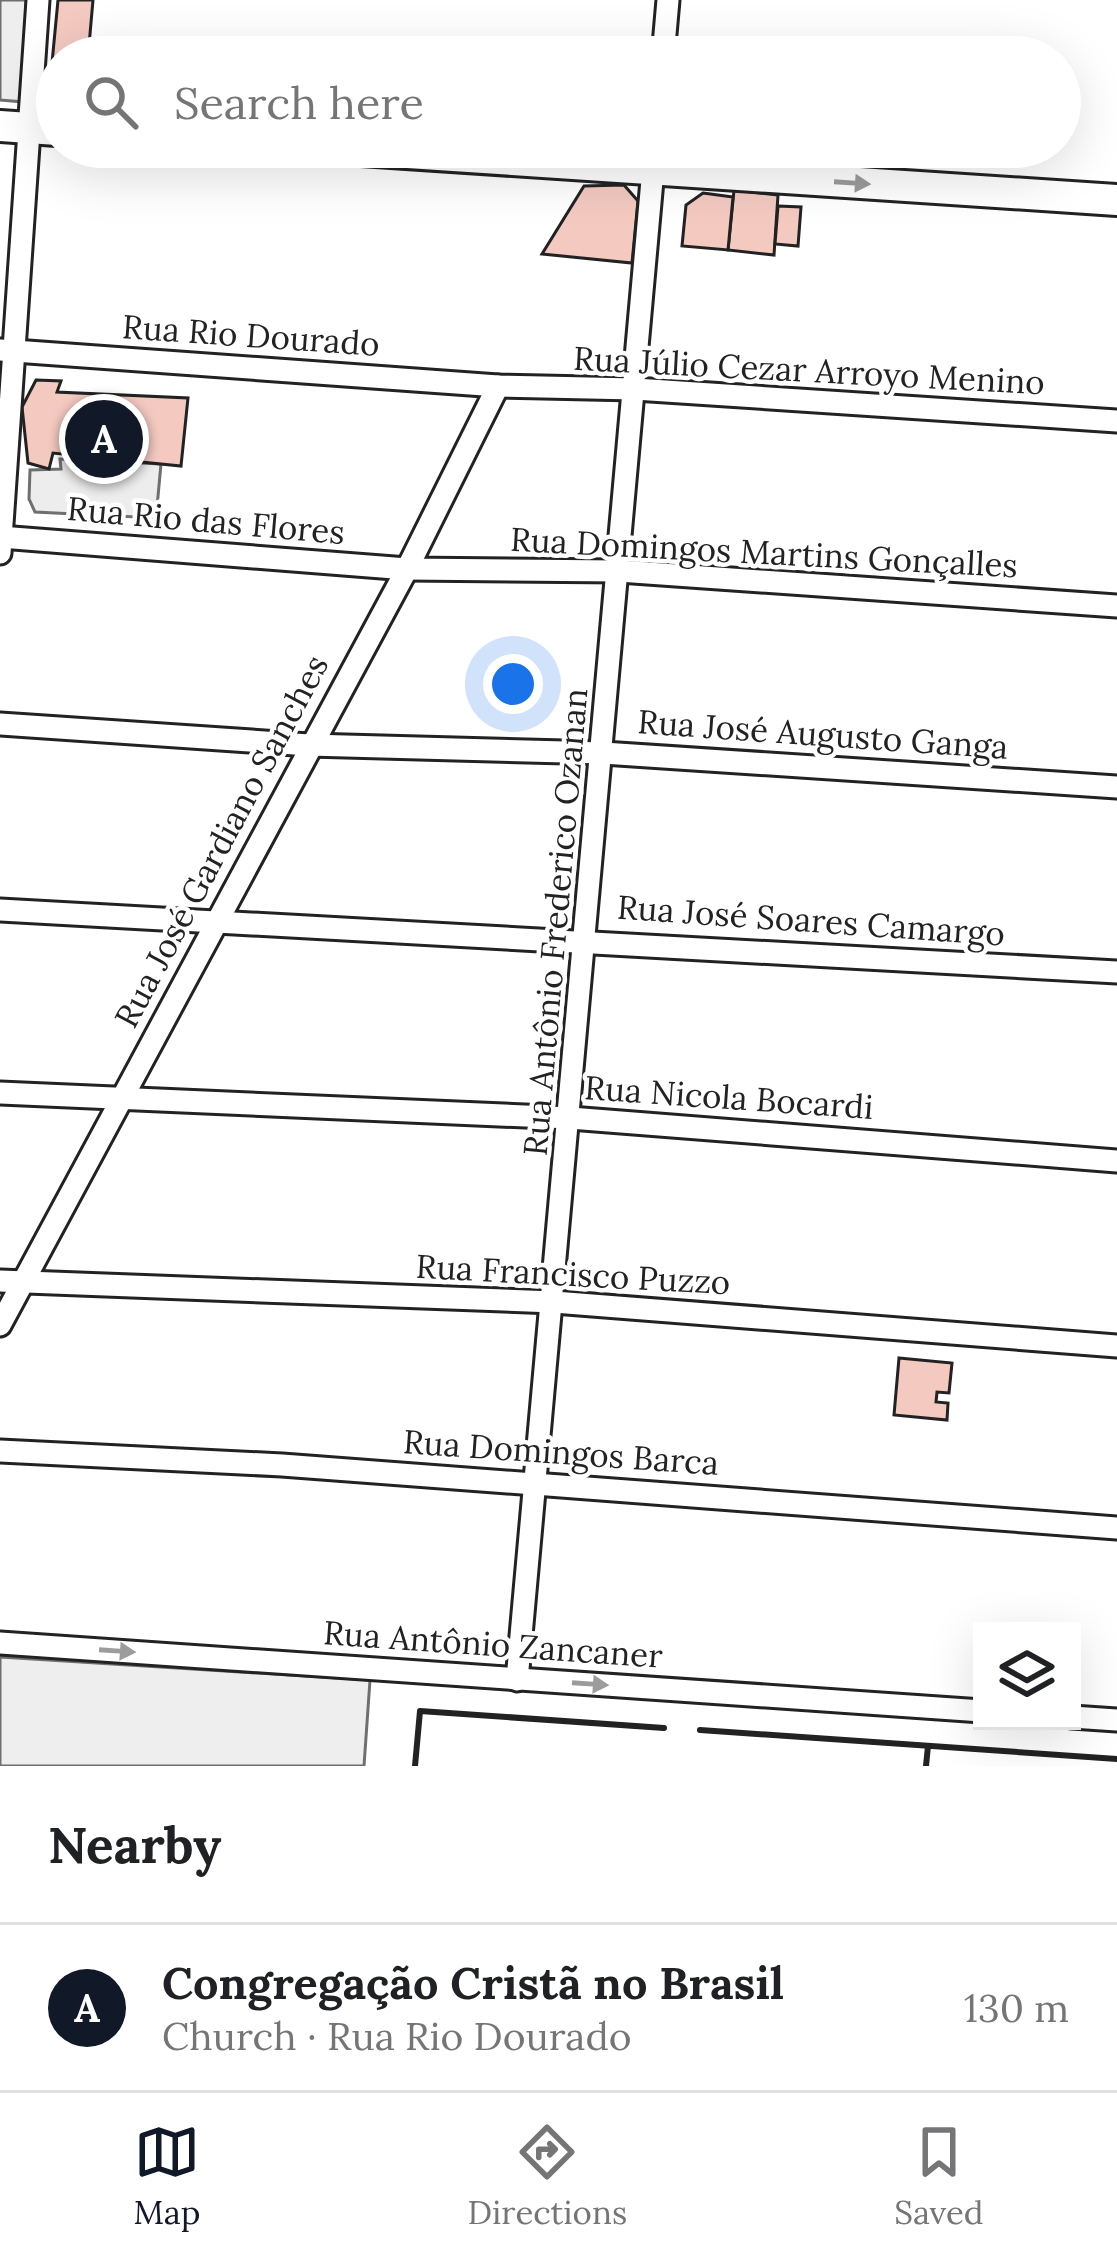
<!DOCTYPE html>
<html lang="en">
<head>
<meta charset="utf-8">
<style>
  body { margin:0; font-family:Lora,serif; background:#f6f6f6; color:#202124 }
  .controls { position:absolute; right:36px; bottom:36px; display:grid; overflow:hidden; border-radius:0px; box-shadow:0 12px 48px #0002 }
  .controls button { width:108px; height:108px; display:grid; place-items:center; padding:0; border:0; border-bottom:3px solid #e0e0e0; background:#fff; color:#202124; font:60px sans-serif }
  .you { position:absolute; left:513px; top:684px; width:42px; height:42px; margin:-30px; border:9px solid #fff; border-radius:50%; background:#1a73e8; box-shadow:0 0 0 18px #1a73e833 }
  .badge { display:grid; place-items:center; width:78px; height:78px; border-radius:50%; background:#111827; color:#fff; font-size:39px; font-weight:700 }
  .pin { position:absolute; translate:-50% -50%; border:6px solid #fff; box-shadow:0 3px 12px #0006 }
  .list { margin:0; padding:0; list-style:none }
  h2 { display:flex; justify-content:space-between; align-items:center; height:156px; margin:0; padding:0 48px; font-size:51px }
  h2 small { font-size:39px; font-weight:400; color:#757577 }
  .list li { display:grid; grid-template-columns:78px 1fr auto; gap:36px; align-items:center; box-sizing:border-box; height:168px; padding:0 48px; border-top:3px solid #e0e0e0 }
  .list b { display:block; font-size:45px; white-space:nowrap }
  .list p { margin:0; font-size:39px; white-space:nowrap; color:#757577 }
  .list em { font-size:39px; font-style:normal; color:#757577 }
  .icon { flex:none; width:66px; height:66px; fill:none; stroke:currentColor; stroke-width:2; stroke-linecap:round; stroke-linejoin:round }
  .map { position:relative; flex:none; width:1117px; height:1766px; overflow:hidden }
  .search { position:absolute; background:#fff; box-shadow:0 12px 48px #0002; left:36px; right:36px; top:36px; height:132px; display:flex; align-items:center; gap:30px; box-sizing:border-box; padding:0 42px; border-radius:66px; color:#757577; font-size:45px }
  .sheet { height:324px; background:#fff }
  nav { display:flex; justify-content:space-around; align-items:center; box-sizing:border-box; height:168px; border-top:3px solid #e0e0e0; background:#fff; font-size:33px; color:#757577 }
  nav a { display:grid; justify-items:center; gap:6px }
  nav .on { color:#111827 }
  .map>svg:first-child { display:block }
</style>
</head>
<body>
<div class="map">
<svg width="1117" height="1766" viewBox="0 0 1117 1766">
  <rect width="100%" height="100%" fill="#fff"/>
  <g fill="#eee" stroke="#6f6f6f" stroke-width="3">
    <polygon points="0,0 26,0 24,102 0,100"/>
    <polygon points="0,1657 370,1680 364,1766 0,1766"/>
  </g>
  <polygon fill="#ededed" stroke="#6f6f6f" stroke-width="3" points="60,459 161,464 156,518 35,512 29,499 30,470 61,469"/>
  <g fill="#f3c9c0" stroke="#222" stroke-width="3">
    <polygon points="58,0 93,0 88,57 57,57 57,91 50,84"/>
    <polygon points="219,41 247,43 247,57 218,57"/>
    <polygon points="624,185 638,201 632,263 542,254 584,186"/>
    <polygon points="734,190 778,195 774,255 728,250"/>
    <polygon points="703,193 733,197 728,250 682,246 686,205"/>
    <polygon points="778,206 801,207 798,246 775,244"/>
    <polygon points="36,380 61,381 57,392 188,398 181,466 53,453 49,469 28,463 22,407"/>
    <polygon points="899,1358 952,1363 949,1393 937,1392 936,1402 948,1403 947,1420 894,1415"/>
  </g>
  <g fill="none" stroke-linecap="round" stroke-linejoin="round">
    <defs>
      <g id="street">
        <polyline points="663,57 668,0"/>
        <polyline points="0,350 498,386 635,389 1117,421"/>
        <polyline points="0,537 407,569 619,571 1117,606"/>
        <polyline points="0,553 38,0"/>
        <polyline points="0,724 309,745 603,753 1117,787"/>
        <polyline points="0,910 1117,972"/>
        <polyline points="0,1093 570,1118 1117,1161"/>
        <polyline points="0,1281 554,1302 1117,1346"/>
        <polyline points="0,1325 407,569 498,386"/>
        <polyline points="0,1451 282,1465 1117,1528"/>
        <polyline points="0,1643 982,1711"/>
        <polyline points="517,1680 655,147"/>
        <polyline points="1072,1717 1117,1720"/>
      </g>
      <g id="secondary">
        <polyline points="0,126 57,130"/>
        <polyline points="316,147 1117,200"/>
      </g>
    </defs>
    <use href="#street" stroke="#222" stroke-width="27"/>
    <use href="#secondary" stroke="#222" stroke-width="36"/>
    <use href="#street" stroke="#fff" stroke-width="21"/>
    <use href="#secondary" stroke="#fff" stroke-width="30"/>
    <g stroke="#222" stroke-width="6">
      <polyline points="700,1730 1117,1759"/>
      <polyline points="415,1766 420,1711 664,1728"/>
      <polyline points="926,1766 928,1746"/>
    </g>
  </g>
  <defs><path id="oneway-solid" d="M-6-.8H1V-3.2L6.5 0L1 3.2V.8H-6Z" transform="scale(3)"/></defs>
  <g fill="#9c9c9c">
    <use href="#oneway-solid" transform="translate(852 183) rotate(4)"/>
    <use href="#oneway-solid" transform="translate(117 1651) rotate(4)"/>
    <use href="#oneway-solid" transform="translate(590 1684) rotate(4)"/>
  </g>
  <g text-anchor="middle" stroke-width="9" stroke-linejoin="round" paint-order="stroke">
    <g font-size="33" fill="#222" stroke="#fff">
      <text transform="translate(251 335) rotate(4)" y="12">Rua Rio Dourado</text>
      <text transform="translate(809 370) rotate(3)" y="12">Rua Júlio Cezar Arroyo Menino</text>
      <text transform="translate(206 520) rotate(5)" y="12">Rua Rio das Flores</text>
      <text transform="translate(764 552) rotate(3)" y="12">Rua Domingos Martins Gonçalles</text>
      <text transform="translate(823 734) rotate(4)" y="12">Rua José Augusto Ganga</text>
      <text transform="translate(221 841) rotate(-62)" y="12">Rua José Gardiano Sanches</text>
      <text transform="translate(811 920) rotate(4)" y="12">Rua José Soares Camargo</text>
      <text transform="translate(555 922) rotate(-85)" y="12">Rua Antônio Frederico Ozanan</text>
      <text transform="translate(729 1097) rotate(4)" y="12">Rua Nicola Bocardi</text>
      <text transform="translate(573 1274) rotate(3)" y="12">Rua Francisco Puzzo</text>
      <text transform="translate(561 1452) rotate(4)" y="12">Rua Domingos Barca</text>
      <text transform="translate(493 1644) rotate(4)" y="12">Rua Antônio Zancaner</text>
    </g>
  </g>
</svg>
<div class="controls">
<button><svg class="icon" aria-label="layers" viewBox="0 0 24 24"><path d="M12 4l9 5-9 5-9-5zM3 14l9 5 9-5"/></svg></button>
</div>
<div class="you"></div>
<div class="pin badge" style="left:104px;top:439px">A</div>
<div class="search"><svg class="icon" aria-label="search" viewBox="0 0 24 24"><circle cx="10" cy="10" r="6"/><path d="M15 15l6 6"/></svg>Search here</div>
</div>
<section class="sheet">
<h2>Nearby<small></small></h2>
<ul class="list">
<li><span class="badge">A</span><div><b>Congregação Cristã no Brasil</b><p>Church · Rua Rio Dourado</p></div><em>130 m</em></li>
</ul>
</section>
<nav>
<a class="on"><svg class="icon" aria-label="map" viewBox="0 0 24 24"><path d="M3 6l6-2 6 2 6-2v14l-6 2-6-2-6 2zM9 4v14M15 6v14"/></svg>Map</a>
<a><svg class="icon" aria-label="directions" viewBox="0 0 24 24"><path d="M12 3l9 9-9 9-9-9zM9 14v-3h6M13 9l2 2-2 2"/></svg>Directions</a>
<a><svg class="icon" aria-label="saved" viewBox="0 0 24 24"><path d="M7 4h10v16l-5-4-5 4z"/></svg>Saved</a>
</nav>
</body>
</html>
